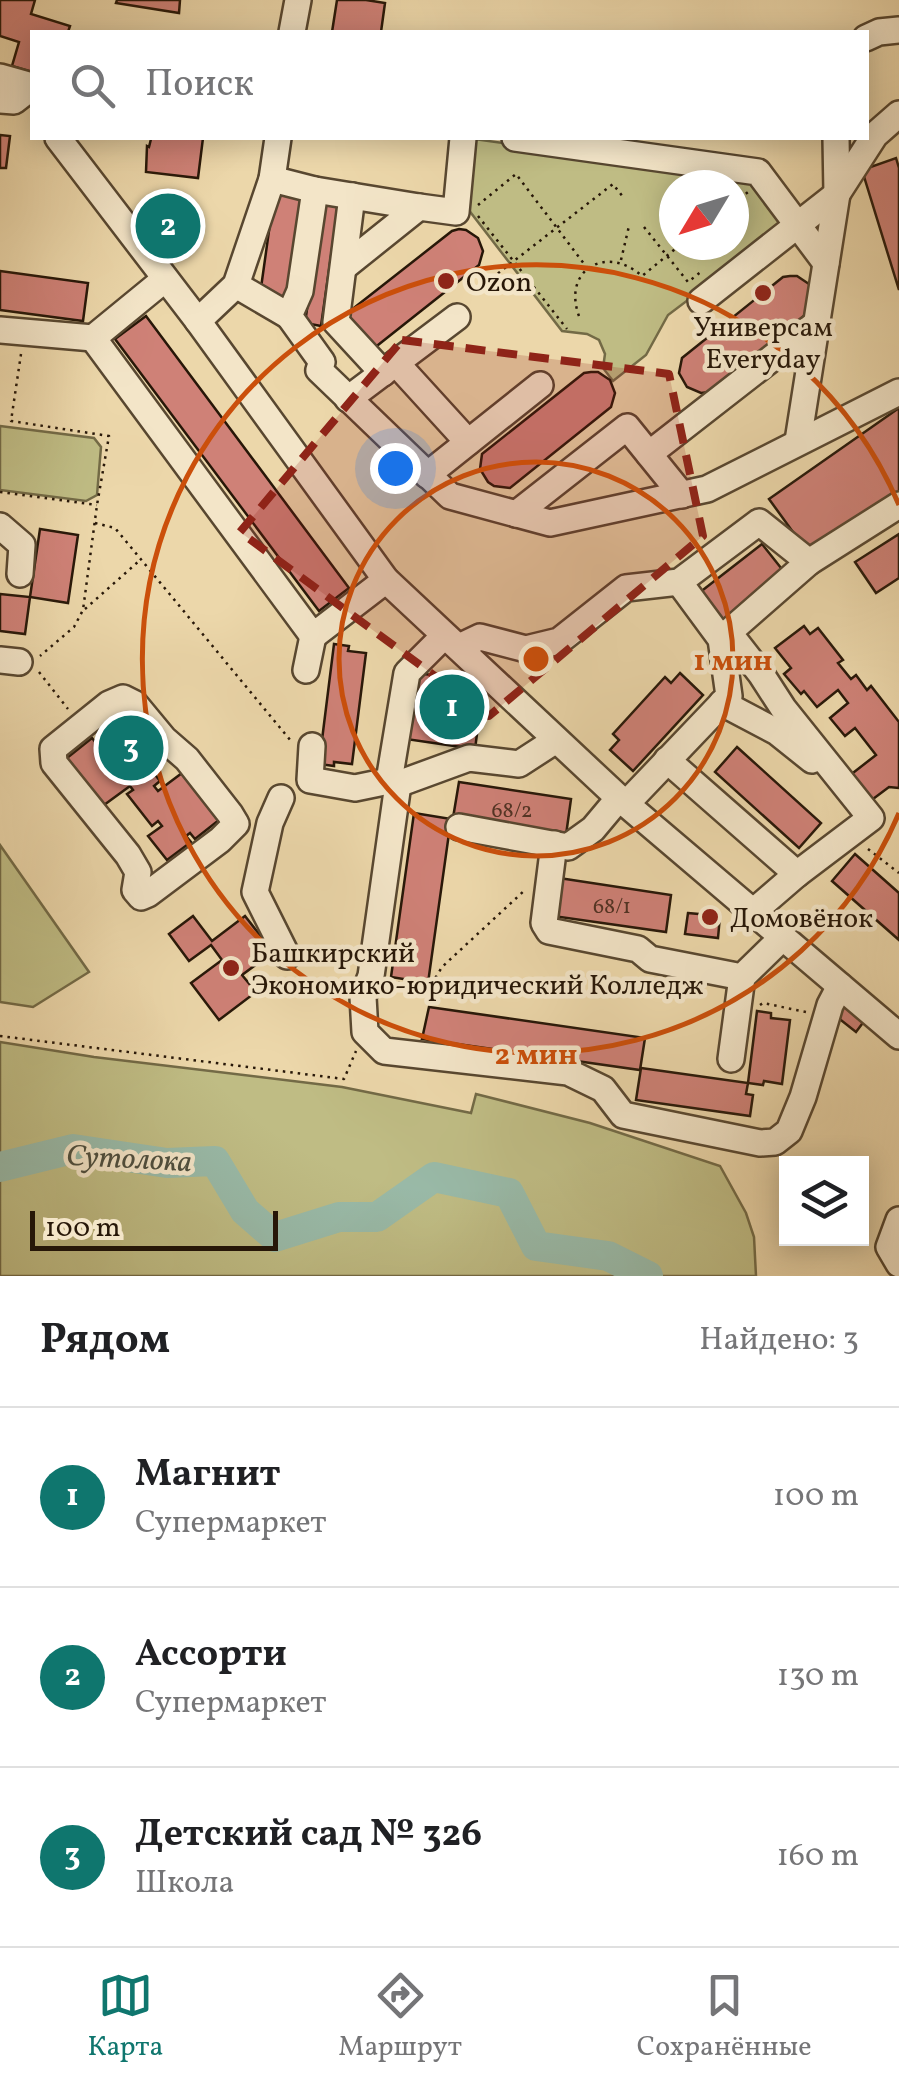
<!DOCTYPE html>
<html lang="ru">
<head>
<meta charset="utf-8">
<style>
  body { margin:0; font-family:Vollkorn,serif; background:#f2f2f2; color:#202124 }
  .controls { position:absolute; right:30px; bottom:30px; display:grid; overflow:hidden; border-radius:0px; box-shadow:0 5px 25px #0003 }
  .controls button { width:90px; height:90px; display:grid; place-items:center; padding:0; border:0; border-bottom:2px solid #e0e0e0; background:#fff; color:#202124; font:50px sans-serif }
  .compass { position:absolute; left:659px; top:170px; width:90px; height:90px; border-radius:50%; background:#fff; box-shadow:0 5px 25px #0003; rotate:232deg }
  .scale { position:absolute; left:30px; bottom:25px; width:248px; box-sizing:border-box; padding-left:10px; border:5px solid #271708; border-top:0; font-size:28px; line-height:35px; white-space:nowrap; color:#271708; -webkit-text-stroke:8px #f3e5c8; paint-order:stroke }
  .you { position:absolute; left:395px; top:468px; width:35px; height:35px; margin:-25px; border:8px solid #fff; border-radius:50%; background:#1a73e8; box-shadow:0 0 0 15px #1a73e833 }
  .badge { display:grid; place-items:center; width:65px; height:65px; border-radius:50%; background:#0f766e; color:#fff; font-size:32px; font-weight:700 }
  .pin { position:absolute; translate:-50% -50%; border:5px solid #fff; box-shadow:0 2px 10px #0006 }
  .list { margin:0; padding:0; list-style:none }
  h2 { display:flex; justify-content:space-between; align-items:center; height:130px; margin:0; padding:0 40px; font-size:42px }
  h2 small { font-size:32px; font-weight:400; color:#757577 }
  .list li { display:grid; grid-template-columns:65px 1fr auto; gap:30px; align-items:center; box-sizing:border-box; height:180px; padding:0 40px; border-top:2px solid #e0e0e0 }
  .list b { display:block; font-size:38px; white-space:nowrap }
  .list p { margin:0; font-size:32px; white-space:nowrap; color:#757577 }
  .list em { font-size:32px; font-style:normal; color:#757577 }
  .icon { flex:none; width:55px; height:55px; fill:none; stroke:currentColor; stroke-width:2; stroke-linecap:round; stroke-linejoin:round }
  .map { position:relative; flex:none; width:899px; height:1276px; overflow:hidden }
  .search { position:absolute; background:#fff; box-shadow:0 5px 25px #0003; left:30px; right:30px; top:30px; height:110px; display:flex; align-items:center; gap:25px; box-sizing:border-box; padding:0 35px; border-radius:0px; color:#757577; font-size:38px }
  .sheet { height:670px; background:#fff }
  nav { display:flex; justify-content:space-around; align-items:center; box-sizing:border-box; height:140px; border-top:2px solid #e0e0e0; background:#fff; font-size:28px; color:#757577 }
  nav a { display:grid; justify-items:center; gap:5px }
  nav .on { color:#0f766e }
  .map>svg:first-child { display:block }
</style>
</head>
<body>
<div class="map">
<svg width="899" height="1276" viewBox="0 0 899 1276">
  <rect width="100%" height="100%" fill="#ecd7aa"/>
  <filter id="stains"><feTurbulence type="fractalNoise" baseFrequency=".002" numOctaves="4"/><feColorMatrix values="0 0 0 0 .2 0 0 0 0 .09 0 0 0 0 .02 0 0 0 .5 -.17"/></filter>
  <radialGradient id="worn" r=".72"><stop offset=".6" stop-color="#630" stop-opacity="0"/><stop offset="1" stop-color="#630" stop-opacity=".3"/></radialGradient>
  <g fill="#bfbc84" stroke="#736a46" stroke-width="2.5" fill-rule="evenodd">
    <path d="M 467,138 L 754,178 L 790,223 L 668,315 L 646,355 L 613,381 L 603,368 L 605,354 L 599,340 L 587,334 L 562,331 L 468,209 ZM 674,185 L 734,185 L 734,245 L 674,245 Z"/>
    <polygon points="0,426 94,438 101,447 97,495 86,501 0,490"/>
    <polygon points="0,845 89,972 33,1007 0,1002"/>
    <polygon points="0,1042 94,1057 342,1087 471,1113 476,1094 590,1123 720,1166 746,1213 754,1237 756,1276 0,1276"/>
  </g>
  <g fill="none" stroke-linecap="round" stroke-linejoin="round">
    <polyline stroke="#99baa8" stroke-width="30" points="0,1167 73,1149 167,1163 215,1161 245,1211 275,1237 339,1217 377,1217 434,1177 509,1193 536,1246 608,1256 648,1276"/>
  </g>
  <g fill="#cf8177" stroke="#271708" stroke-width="2.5">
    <polygon points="0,0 35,0 31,14 70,26 68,32 32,32 32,72 12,66 19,42 0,36"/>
    <polygon points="117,0 180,0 179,13 116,3"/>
    <polygon points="337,0 366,0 385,3 381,32 332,32"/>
    <polygon points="0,135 10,136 6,168 0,168"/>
    <polygon points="146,138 203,138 198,178 146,172 147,146 149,147 151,139"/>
    <polygon points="896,158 899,168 899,290 862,170"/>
    <polygon points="275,188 306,193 291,299 260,295"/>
    <polygon points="323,198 339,200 321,326 305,323"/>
    <polygon points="155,209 184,214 179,246 150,241"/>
    <polygon points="459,229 466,230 478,238 483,251 479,265 378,345 370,346 348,319 350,311 452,231"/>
    <polygon points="0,271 88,283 83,321 0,310"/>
    <polygon points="790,276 797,276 809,284 812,291 810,311 709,392 701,393 687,387 679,373 682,358 783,277"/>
    <polygon points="146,316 349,588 319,611 115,339"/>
    <polygon points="591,372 598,372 610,380 615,393 611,407 510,488 494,486 488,482 480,469 482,454 584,373"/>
    <polygon points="899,408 899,492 806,550 769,499"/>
    <polygon points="40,529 78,535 68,603 30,597"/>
    <polygon points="899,534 899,578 876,593 855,562"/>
    <polygon points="762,544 785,573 721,622 699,593"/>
    <polygon points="0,594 30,597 25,634 0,631"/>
    <polygon points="804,626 810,634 818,628 843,660 838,663 851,679 856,675 867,690 871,686 899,722 899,788 889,787 869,802 849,776 876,755 855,728 845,736 830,718 848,703 838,690 817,707 804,691 801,694 784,674 791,668 775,648"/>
    <polygon points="334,644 349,646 348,651 366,653 352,764 334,762 334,766 319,764"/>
    <polygon points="415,673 450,677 481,704 475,749 406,739"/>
    <polygon points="680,673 703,695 633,771 610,750 619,740 613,734 665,677 671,683"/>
    <polygon points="122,715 140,738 126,749 130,755 136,750 160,781 154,786 158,791 182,773 219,820 195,839 190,833 186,836 191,842 167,860 148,836 162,826 158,821 152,826 127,794 133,790 130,786 104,805 67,758 92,738 97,744 102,740 98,734"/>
    <polygon points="737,747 821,823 799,848 715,772"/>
    <polygon points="459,782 571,799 566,835 453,818"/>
    <polygon points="414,813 451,819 428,983 391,977"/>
    <polygon points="855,854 899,893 899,940 832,881"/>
    <polygon points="559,878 671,895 666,932 553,916"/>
    <polygon points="688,913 720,916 718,938 685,934"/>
    <polygon points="193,916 212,941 245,916 273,952 242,975 256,992 219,1020 191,983 222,960 211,945 189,961 169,934"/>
    <polygon points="842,1002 865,1020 856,1032 832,1013"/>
    <polygon points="429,1007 645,1038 640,1070 422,1039"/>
    <polygon points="757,1011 771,1013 771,1018 790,1020 782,1084 764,1081 763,1085 748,1083"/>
    <polygon points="641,1068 748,1083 746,1094 753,1095 750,1116 636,1100"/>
  </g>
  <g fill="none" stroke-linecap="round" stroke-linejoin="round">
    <defs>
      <g id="minor">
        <polyline points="292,32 298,0"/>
        <polyline points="866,38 879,32 899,30"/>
        <polyline points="0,77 32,86"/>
        <polyline points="0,100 14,101 32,87"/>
        <polyline points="58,138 198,321 386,580 619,798 899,1036"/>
        <polyline points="515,138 758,172 826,263"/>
        <polyline points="272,179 315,190 419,207 344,267"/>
        <polyline points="315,190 300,291 289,316 322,362 319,370 450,496 550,523 707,489 899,392"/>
        <polyline points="352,196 336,322 383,373"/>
        <polyline points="419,207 456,212 463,138"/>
        <polyline points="165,279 93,338 313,636 386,580"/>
        <polyline points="236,285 289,316"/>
        <polyline points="701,301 837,194 875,135 899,114"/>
        <polyline points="198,321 236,285 272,179 278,138"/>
        <polyline points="0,330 93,338"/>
        <polyline points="396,363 468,442"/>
        <polyline points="348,399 457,317"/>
        <polyline points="798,441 837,194 836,138"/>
        <polyline points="649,454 817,323"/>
        <polyline points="427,475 540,385"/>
        <polyline points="516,514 627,427 682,495"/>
        <polyline points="0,526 22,545 20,574"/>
        <polyline points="459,647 480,637 526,649 559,641 626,588 679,582 759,522 809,562 899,505"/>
        <polyline points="0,660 19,662"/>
        <polyline points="306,670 313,636"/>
        <polygon points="123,698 135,704 164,739 187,759 230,814 236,824 220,840 148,894 141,897 135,890 138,872 128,855 54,763 53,749 109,704"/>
        <polyline points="722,703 777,732 812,760"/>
        <polyline points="312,746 310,780 355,788 389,781 407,673 444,636"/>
        <polyline points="667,760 797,874"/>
        <polyline points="389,781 398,784 469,758 519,764 556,740"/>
        <polyline points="398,784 371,976 363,997 365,1032 384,1051 568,1072 603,1089 623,1115 760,1143 775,1142 789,1131 803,1097 830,1005 840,986"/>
        <polyline points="281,798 270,823 255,892 287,956"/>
        <polyline points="626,804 729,696 721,639 679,582"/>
        <polyline points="459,827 568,847 593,829 619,798"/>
        <polyline points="554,844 544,923 549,931 638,949 650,959 742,977 783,937"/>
        <polyline points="753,912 797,874 871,818 783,708 761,674 736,642 721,639 809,562"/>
        <polyline points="731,1059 742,977"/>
        <polyline points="899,1220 889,1247 899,1264"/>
      </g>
    </defs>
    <use href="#minor" stroke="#584730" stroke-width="30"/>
    <g stroke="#271708" stroke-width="2.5" stroke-dasharray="2.5 5" stroke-linecap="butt">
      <polyline points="734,203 748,192"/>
      <polyline points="478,205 516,174 588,269"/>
      <polyline points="478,216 567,329"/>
      <polyline points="644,227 688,282 702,271"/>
      <polyline points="621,260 629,226"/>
      <polyline points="492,278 613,184 623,197"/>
      <path d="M 579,316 C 562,270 606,244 642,276 L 680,245"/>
      <polyline points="21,354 11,421 109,436 97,505 83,610 74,627 40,656"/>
      <polyline points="0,492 97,505"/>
      <polyline points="95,523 115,528 291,741"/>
      <polyline points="85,609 139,561"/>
      <polyline points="39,672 68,709"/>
      <polyline points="868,849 899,873"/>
      <polyline points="391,981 428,990 442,967 525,890"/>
      <polyline points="760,1005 763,1003 806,1012"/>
      <polyline points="0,1036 344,1079 356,1051"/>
    </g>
    <use href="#minor" stroke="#f3e5c8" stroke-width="25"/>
  </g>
  <path fill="#8f2418" fill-opacity="0.2" stroke="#8f2418" stroke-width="8" stroke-dasharray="20 12" stroke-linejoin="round" d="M 402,340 L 669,374 L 703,536 L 489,716 L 240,532 Z"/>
  <g fill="none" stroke="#cb4f0b" stroke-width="5">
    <circle cx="536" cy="659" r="197"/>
    <path d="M899 813A394 394 0 1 1 899 505"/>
  </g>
  <g fill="#8f2418" stroke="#f3e5c8" stroke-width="4">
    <circle cx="446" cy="281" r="10"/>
    <circle cx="763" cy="293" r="10"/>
    <circle cx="710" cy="917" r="10"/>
    <circle cx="231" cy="968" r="10"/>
  </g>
  <g text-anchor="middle" stroke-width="9" stroke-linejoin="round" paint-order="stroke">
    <g font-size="22" fill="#513224">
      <text x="512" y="817">68/2</text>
      <text x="612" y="913">68/1</text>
    </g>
    <g font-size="28" fill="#271708" stroke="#f3e5c8" text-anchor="start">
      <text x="466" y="291">Ozon</text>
      <text x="763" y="336" text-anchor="middle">Универсам<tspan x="763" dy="32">Everyday</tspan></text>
      <text x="730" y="927">Домовёнок</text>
      <text x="251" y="962">Башкирский<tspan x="251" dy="32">Экономико-юридический Колледж</tspan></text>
    </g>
    <g font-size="30" font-style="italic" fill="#4f5040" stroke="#f3e5c8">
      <text transform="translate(129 1158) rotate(3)" y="10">Сутолока</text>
    </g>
  </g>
  <circle cx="536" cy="659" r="15" fill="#cb4f0b" stroke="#f3e5c8" stroke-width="5"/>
  <g font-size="30" text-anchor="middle" font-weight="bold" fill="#cb4f0b" stroke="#f3e5c8" stroke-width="9" stroke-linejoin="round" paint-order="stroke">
    <text x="733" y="670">1 мин</text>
    <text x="536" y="1064">2 мин</text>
  </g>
  <rect width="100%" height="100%" filter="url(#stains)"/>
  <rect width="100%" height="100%" fill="url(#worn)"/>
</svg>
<div class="controls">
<button><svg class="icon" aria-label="layers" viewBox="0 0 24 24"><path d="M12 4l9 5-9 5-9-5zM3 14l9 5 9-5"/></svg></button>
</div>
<svg class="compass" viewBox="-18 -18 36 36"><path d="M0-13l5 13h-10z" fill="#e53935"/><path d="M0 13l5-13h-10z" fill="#757577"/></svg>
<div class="scale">100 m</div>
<div class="you"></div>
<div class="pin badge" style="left:452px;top:707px">1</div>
<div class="pin badge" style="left:168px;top:226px">2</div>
<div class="pin badge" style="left:131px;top:748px">3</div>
<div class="search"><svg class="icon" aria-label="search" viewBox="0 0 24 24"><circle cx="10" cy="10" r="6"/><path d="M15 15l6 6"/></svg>Поиск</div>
</div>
<section class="sheet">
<h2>Рядом<small>Найдено: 3</small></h2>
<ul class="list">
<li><span class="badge">1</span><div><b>Магнит</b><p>Супермаркет</p></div><em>100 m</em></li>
<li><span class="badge">2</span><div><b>Ассорти</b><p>Супермаркет</p></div><em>130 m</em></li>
<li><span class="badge">3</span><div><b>Детский сад № 326</b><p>Школа</p></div><em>160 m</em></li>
</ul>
</section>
<nav>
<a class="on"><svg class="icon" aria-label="map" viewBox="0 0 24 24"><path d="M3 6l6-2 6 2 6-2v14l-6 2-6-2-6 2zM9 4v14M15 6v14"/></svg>Карта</a>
<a><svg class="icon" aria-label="directions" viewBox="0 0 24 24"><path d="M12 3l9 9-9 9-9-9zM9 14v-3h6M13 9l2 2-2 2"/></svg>Маршрут</a>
<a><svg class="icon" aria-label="saved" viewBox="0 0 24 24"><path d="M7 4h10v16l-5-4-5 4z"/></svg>Сохранённые</a>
</nav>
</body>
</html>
